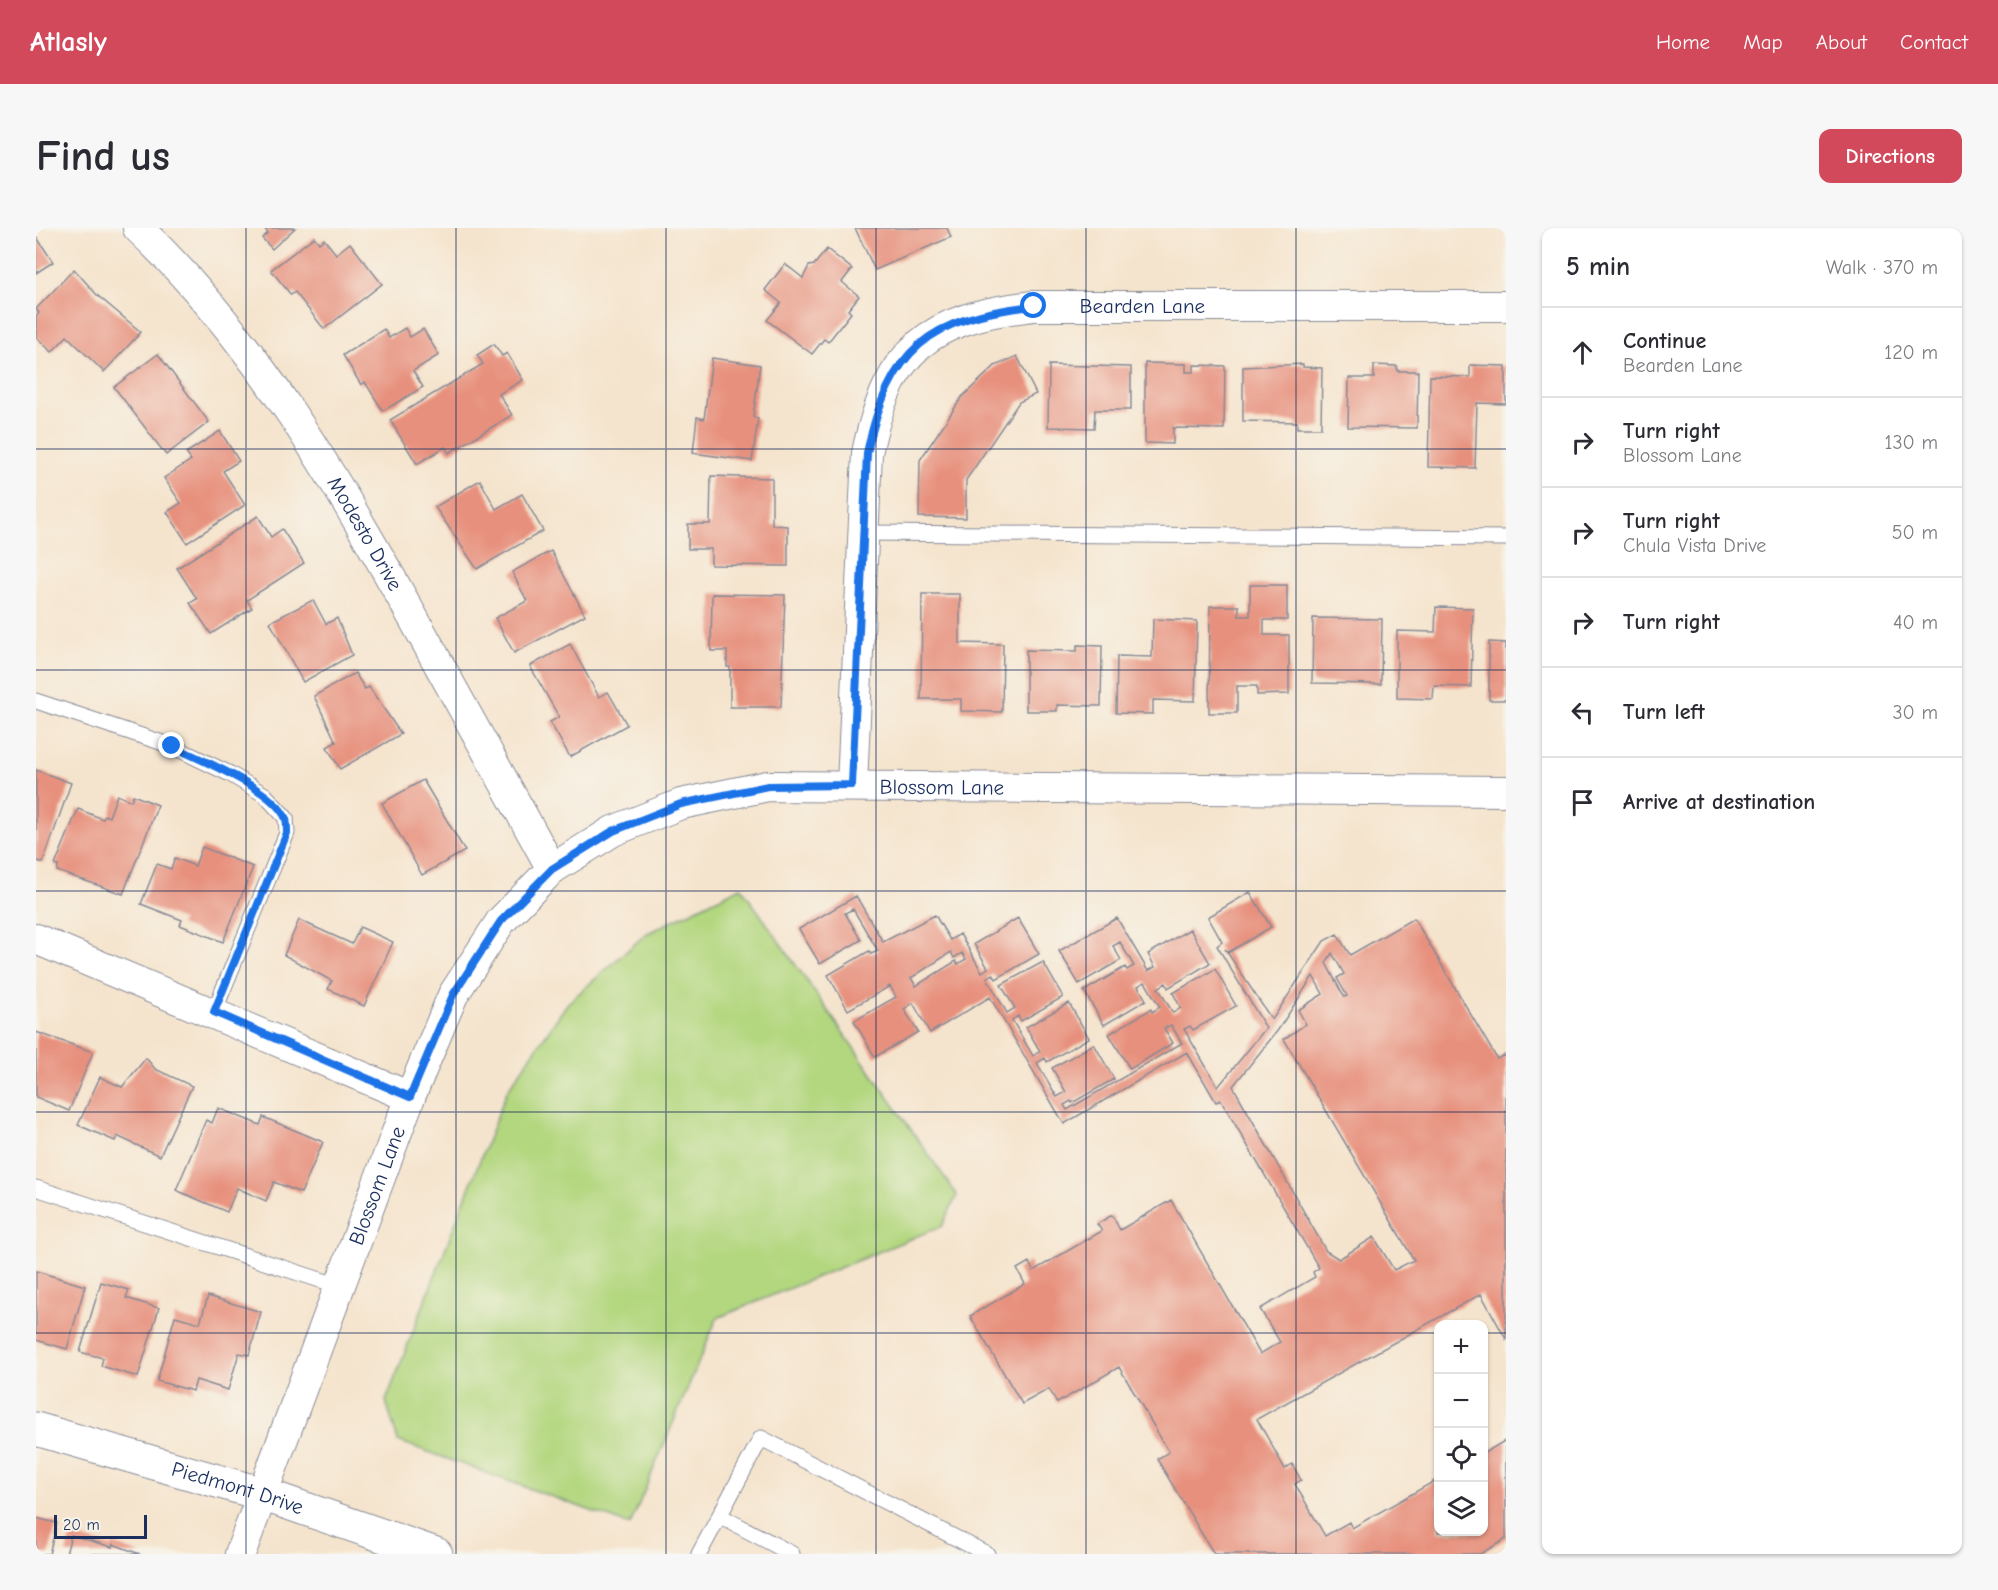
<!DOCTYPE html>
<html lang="en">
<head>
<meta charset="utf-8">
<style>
  body { margin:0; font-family:"Comic Neue",sans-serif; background:#f7f7f7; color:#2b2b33 }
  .controls { position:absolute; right:18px; bottom:18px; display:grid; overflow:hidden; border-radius:12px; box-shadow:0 2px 4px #0004 }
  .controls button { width:54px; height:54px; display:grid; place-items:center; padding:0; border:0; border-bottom:2px solid #e1e1e2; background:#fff; color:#2b2b33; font:30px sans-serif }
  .scale { position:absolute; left:18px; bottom:15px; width:93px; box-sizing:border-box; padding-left:6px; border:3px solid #1b2f5e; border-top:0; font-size:16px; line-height:21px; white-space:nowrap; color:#1b2f5e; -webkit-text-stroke:4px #f7f3e8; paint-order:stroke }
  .stop { position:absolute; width:18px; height:18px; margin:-14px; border:4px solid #1a73e8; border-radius:50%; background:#fff }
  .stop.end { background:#1a73e8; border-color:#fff; box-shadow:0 2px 6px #0008 }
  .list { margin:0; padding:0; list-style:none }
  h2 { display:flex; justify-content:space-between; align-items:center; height:78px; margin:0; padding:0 24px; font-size:26px }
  h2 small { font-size:20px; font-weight:400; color:#7c7c81 }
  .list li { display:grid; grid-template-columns:39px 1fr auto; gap:18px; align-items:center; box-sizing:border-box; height:90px; padding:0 24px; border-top:2px solid #e1e1e2 }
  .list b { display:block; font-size:22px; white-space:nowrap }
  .list p { margin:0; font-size:20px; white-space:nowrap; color:#7c7c81 }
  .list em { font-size:20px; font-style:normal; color:#7c7c81 }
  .icon { flex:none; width:33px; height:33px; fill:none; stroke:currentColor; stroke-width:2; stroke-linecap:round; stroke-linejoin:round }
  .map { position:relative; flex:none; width:1470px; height:1326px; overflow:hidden; border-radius:12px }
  header { display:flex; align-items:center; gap:36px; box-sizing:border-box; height:84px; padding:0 30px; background:#d1495b; color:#fff }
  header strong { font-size:28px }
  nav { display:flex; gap:33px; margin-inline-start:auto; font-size:21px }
  .intro { display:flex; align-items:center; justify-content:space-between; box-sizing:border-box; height:144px; padding:0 36px }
  h1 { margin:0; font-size:42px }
  .button { padding:15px 27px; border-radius:12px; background:#d1495b; color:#fff; font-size:21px; font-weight:700 }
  main { display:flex; gap:36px; padding:0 36px }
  aside { flex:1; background:#fff; border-radius:12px; box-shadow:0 2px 4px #0004 }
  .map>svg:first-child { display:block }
</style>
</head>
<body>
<header>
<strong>Atlasly</strong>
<nav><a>Home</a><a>Map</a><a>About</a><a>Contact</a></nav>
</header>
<div class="intro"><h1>Find us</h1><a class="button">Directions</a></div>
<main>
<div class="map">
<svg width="1470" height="1326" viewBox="0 0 1470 1326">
  <rect width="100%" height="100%" fill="#f7f3e8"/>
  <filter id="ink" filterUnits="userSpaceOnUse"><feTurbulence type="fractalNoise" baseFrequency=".0167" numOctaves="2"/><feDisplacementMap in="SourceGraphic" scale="12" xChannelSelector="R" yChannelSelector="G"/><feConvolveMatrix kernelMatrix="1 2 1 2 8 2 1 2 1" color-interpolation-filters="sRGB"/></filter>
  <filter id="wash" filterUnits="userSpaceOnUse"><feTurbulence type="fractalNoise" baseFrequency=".008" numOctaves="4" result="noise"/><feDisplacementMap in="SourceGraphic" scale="24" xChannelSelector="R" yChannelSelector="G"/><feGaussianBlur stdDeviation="1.35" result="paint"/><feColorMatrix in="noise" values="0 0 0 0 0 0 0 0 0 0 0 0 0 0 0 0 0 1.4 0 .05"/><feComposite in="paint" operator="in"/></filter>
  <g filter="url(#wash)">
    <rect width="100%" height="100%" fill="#f5e4cd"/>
    <polygon fill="#b3d77f" stroke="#67836e" stroke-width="1.5" points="705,659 921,967 906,998 681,1090 594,1297 362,1213 350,1173 471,863 531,776 610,706"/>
    <g id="blocks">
      <g fill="#e7907d" fill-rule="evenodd">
        <polygon points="228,0 259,0 236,21 226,10 232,5"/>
        <polygon points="819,0 911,0 915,9 839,42"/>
        <polygon points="0,8 17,34 0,45"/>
        <polygon points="278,9 283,15 288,11 300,26 314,15 346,56 288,101 259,64 255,67 235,42"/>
        <polygon points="791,21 816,41 806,54 823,68 812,82 815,85 792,114 788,111 776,126 731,92 745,75 729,62 749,36 767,50 773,38 778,37"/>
        <polygon points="38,41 61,67 105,104 68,144 31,108 16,124 0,109 0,88 3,85 0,81"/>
        <polygon points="369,100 374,109 387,101 403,127 377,143 387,159 347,183 329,154 325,157 307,127 348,101 353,110"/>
        <polygon points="458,116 466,128 471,125 487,152 463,166 476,187 413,225 409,219 381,236 354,192 447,136 441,127"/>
        <polygon points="122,126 173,194 130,227 78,159"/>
        <polygon points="981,128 1000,166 983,174 930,252 930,290 883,289 884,232 926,169 959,138"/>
        <polygon points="676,130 724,137 717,189 722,191 716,233 657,225 661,189 668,191"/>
        <polygon points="1109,135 1150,136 1150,144 1158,144 1158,137 1189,138 1188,201 1137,200 1137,216 1109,215"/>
        <polygon points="1267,136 1267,139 1286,140 1285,200 1261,200 1261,194 1207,193 1207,139"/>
        <polygon points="1013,137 1095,139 1095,182 1059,182 1058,200 1012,199"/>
        <polygon points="1338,137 1361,138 1361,143 1382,143 1381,200 1312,199 1313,150 1338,150"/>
        <polygon points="1434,137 1470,138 1470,176 1441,175 1439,240 1392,239 1394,148 1434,149"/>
        <polygon points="184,203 203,233 187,243 209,277 151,315 131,284 145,275 128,250 155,232 150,225"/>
        <polygon points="675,248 736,250 736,297 752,298 752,338 675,337 675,321 652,321 652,296 674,296"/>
        <polygon points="444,252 460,281 486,266 507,303 441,341 399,279"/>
        <polygon points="222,288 235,309 246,301 268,335 211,372 216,380 175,406 154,375 161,371 141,340"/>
        <polygon points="515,323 549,387 478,425 459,390 491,373 476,344"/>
        <polygon points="1214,357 1251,357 1251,392 1228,392 1228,407 1253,407 1253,466 1221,467 1221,458 1201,458 1201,485 1173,485 1174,378 1203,378 1203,388 1214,388"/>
        <polygon points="676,366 749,367 745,479 694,479 694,439 691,439 691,423 675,423"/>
        <polygon points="886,366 924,366 924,415 967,416 966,484 925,483 925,471 885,471"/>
        <polygon points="277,372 290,396 301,390 316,427 267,454 234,394"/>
        <polygon points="1400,379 1437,380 1435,459 1398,458 1397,471 1361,470 1361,403 1399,404"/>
        <polygon points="1277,390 1346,391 1345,456 1276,455"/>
        <polygon points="1117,391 1161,393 1159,473 1117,472 1117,486 1080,485 1081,428 1116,429"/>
        <polygon points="1453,414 1470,415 1470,472 1453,472"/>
        <polygon points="534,416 563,469 572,464 591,497 534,529 514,494 523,489 494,438"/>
        <polygon points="1041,417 1066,418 1065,478 1021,477 1021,483 990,483 990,422 1041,423"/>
        <polygon points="319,445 329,461 333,459 365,506 304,541 291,519 300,514 278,468"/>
        <polygon points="0,542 35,555 7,635 0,632"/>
        <polygon points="387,552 429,623 386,647 346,575"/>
        <polygon points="81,567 95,573 97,567 122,577 87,666 21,643 22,638 19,637 42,581 67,591 69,587 73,589"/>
        <polygon points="166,619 217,639 187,714 144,697 146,692 105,676 121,636 135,641 139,630 159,638"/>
        <path d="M 1214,664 L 1235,699 L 1193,724 L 1189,721 L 1236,792 L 1288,713 L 1301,706 L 1314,727 L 1378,690 L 1461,831 L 1468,827 L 1470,830 L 1470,1111 L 1445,1066 L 1221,1191 L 1249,1241 L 1256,1236 L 1265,1252 L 1259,1256 L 1289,1308 L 1313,1294 L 1316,1300 L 1402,1251 L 1402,1304 L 1448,1304 L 1448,1225 L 1470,1212 L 1470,1311 L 1444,1326 L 1178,1326 L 1121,1231 L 1133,1224 L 1083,1139 L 1021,1175 L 1013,1161 L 986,1176 L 934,1088 L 989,1056 L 981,1041 L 993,1034 L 997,1043 L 1066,1003 L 1061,996 L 1076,987 L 1084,1002 L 1135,972 L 1224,1126 L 1244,1114 L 1224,1081 L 1279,1049 L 1277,1044 L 1283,1040 L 1185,872 L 1180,874 L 1151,824 L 1028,896 L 954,769 L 894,805 L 877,775 L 868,781 L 882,804 L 839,829 L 818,793 L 860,769 L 854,758 L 812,782 L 792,747 L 833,723 L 835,726 L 842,723 L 817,681 L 809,685 L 825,712 L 784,736 L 763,701 L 820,668 L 847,714 L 899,687 L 914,712 L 924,706 L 946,744 L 952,740 L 938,716 L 982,690 L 1003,726 L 960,751 L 957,746 L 951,750 L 971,785 L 979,780 L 965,757 L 1007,734 L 1027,769 L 985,793 L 982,788 L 976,792 L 997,828 L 1004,823 L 990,799 L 1033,775 L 1053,810 L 1011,834 L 1009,830 L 1001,835 L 1021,869 L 1030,864 L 1016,840 L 1058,816 L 1078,851 L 1036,875 L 1035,873 L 1028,877 L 1031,882 L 1146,815 L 1135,797 L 1128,800 L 1137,815 L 1094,841 L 1073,806 L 1115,781 L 1116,784 L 1124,779 L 1109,754 L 1102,758 L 1110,772 L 1068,797 L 1048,763 L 1089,739 L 1091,742 L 1098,738 L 1084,714 L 1077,718 L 1085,732 L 1043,756 L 1023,723 L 1081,690 L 1112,743 L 1119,739 L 1112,726 L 1154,701 L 1174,735 L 1132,760 L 1130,755 L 1122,760 L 1137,785 L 1145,780 L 1137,765 L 1179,741 L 1200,778 L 1157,802 L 1154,798 L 1148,801 L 1182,859 L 1230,800 L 1181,718 L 1186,714 L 1172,689 ZM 915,724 L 918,730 L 926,725 L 930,731 L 922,736 L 920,733 L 880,758 L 875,750 ZM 1296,725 L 1308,746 L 1301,750 L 1311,768 L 1308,769 L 1290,735 ZM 1277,748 L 1287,766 L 1262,782 L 1270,796 L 1248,811 L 1378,1032 L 1358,1042 L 1338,1009 L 1303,1031 L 1290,1023 L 1197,858 L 1242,802 Z"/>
        <polygon points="263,692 316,716 324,699 357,714 328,778 292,761 296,753 248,727"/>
        <polygon points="0,804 57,824 33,883 0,869"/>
        <polygon points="110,830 119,841 156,858 124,928 81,908 79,913 42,897 64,849 86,859"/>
        <polygon points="182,880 224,897 227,889 287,914 265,965 238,954 230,973 201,960 191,984 140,962 170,892 176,895"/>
        <polygon points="0,1043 49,1058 31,1121 0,1112"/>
        <polygon points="65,1054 93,1062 90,1070 123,1080 102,1149 65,1138 67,1130 44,1124"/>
        <polygon points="172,1068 225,1084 213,1127 203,1125 192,1162 160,1152 157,1163 121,1153 139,1088 164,1095"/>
        <polygon points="0,1290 21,1295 13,1326 0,1326"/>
        <polygon points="35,1307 76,1319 77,1316 104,1326 30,1326"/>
      </g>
    </g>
  </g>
  <g filter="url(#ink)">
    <use href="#blocks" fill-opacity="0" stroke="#888a96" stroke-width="1.5"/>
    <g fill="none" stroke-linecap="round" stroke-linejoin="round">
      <defs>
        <g id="lane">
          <polyline points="829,305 1470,310"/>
          <polyline points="0,473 136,518 194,546 229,567 250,590 251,605 178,784"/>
          <polyline points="0,960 303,1058"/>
          <polyline points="684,1288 756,1326"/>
          <polyline points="663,1326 725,1210 951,1326"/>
        </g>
        <g id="street">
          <path id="s1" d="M 102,0 C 220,112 302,254 380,395 C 425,477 470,559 516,641"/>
          <path id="s2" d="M 816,557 L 831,225 C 853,120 893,90 997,78 L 1470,78"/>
          <polyline points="0,711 374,869"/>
          <path id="s3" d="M 204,1326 L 374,869 L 417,767 L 465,693 L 516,641 L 577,603 L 645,576 L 732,558 L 1470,563"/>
        </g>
        <g id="secondary">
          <path id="s4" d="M 0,1201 L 226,1266 L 400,1326"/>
        </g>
      </defs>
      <use href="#lane" stroke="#888a96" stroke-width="17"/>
      <use href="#street" stroke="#888a96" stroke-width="32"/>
      <use href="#secondary" stroke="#888a96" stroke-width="35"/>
      <use href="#lane" stroke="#fff" stroke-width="15"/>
      <use href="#street" stroke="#fff" stroke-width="30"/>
      <use href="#secondary" stroke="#fff" stroke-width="33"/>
    </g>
  </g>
  <g fill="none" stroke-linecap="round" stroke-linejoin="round" filter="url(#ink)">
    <path stroke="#1a73e8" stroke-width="8" d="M 136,518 C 165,532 238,561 250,591 C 251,594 251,601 251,605 L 178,784 L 374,869 L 417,767 L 465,693 L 516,641 L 577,603 L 645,576 L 732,558 L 816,557 L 831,225 C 853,121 893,89 998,78"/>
  </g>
  <path fill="none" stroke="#1b2f5e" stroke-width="1.5" stroke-opacity="0.55" d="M 210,0 L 210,1326M 420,0 L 420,1326M 630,0 L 630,1326M 840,0 L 840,1326M 1050,0 L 1050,1326M 1260,0 L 1260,1326M 0,221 L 1470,221M 0,442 L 1470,442M 0,663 L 1470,663M 0,884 L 1470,884M 0,1105 L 1402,1105M 1448,1105 L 1470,1105"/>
  <g text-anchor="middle" stroke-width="6" stroke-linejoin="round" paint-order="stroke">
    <g font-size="21" fill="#1b2f5e" stroke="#f7f3e8">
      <text dy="7" stroke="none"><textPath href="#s2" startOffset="686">Bearden Lane</textPath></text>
      <text dy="7" stroke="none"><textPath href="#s1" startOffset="382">Modesto Drive</textPath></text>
      <text dy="7" stroke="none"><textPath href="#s3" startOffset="1167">Blossom Lane</textPath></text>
      <text dy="7" stroke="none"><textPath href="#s3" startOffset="393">Blossom Lane</textPath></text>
      <text dy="7" stroke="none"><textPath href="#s4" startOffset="210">Piedmont Drive</textPath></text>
    </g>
  </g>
</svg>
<div class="controls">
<button>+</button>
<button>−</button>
<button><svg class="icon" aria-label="locate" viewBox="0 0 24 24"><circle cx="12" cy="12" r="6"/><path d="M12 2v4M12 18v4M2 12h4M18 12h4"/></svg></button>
<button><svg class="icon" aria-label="layers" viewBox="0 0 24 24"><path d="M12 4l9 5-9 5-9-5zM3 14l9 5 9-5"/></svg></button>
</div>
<div class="scale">20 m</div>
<div class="stop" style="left:998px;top:78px"></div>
<div class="stop end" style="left:136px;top:518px"></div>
</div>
<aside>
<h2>5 min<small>Walk · 370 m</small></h2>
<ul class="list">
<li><svg class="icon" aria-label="ahead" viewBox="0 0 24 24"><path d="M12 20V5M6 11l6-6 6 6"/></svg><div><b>Continue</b><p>Bearden Lane</p></div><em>120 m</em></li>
<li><svg class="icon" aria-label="right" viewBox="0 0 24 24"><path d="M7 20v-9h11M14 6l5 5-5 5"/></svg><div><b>Turn right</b><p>Blossom Lane</p></div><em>130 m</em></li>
<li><svg class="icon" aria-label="right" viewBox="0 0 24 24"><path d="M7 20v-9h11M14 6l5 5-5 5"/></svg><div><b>Turn right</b><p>Chula Vista Drive</p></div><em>50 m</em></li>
<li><svg class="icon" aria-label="right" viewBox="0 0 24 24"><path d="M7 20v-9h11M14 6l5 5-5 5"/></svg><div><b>Turn right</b></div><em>40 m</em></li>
<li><svg class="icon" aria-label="left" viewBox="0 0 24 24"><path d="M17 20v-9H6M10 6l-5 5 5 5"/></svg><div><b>Turn left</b></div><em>30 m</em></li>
<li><svg class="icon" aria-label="arrive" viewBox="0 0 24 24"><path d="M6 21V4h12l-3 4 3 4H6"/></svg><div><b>Arrive at destination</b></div></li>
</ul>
</aside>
</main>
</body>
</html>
